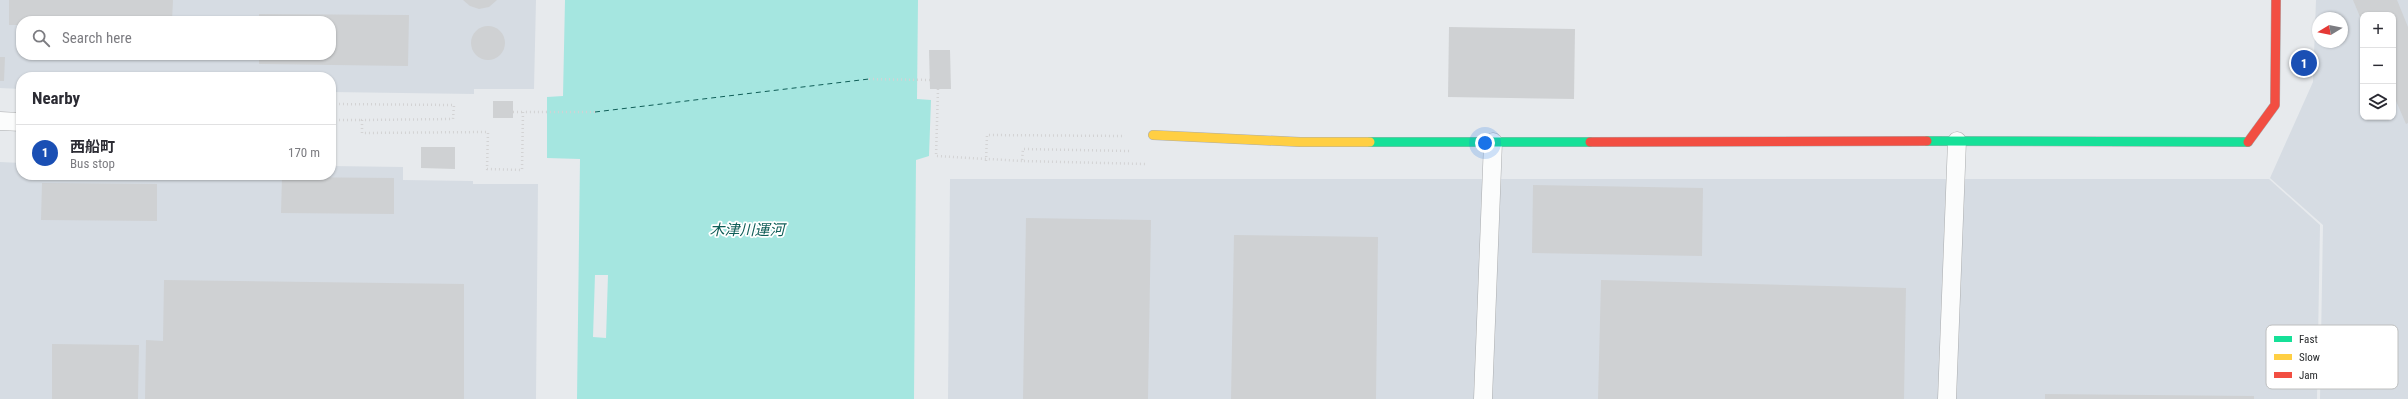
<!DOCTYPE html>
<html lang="en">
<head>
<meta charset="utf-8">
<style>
  body { margin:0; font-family:"Roboto Condensed","Noto Sans JP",sans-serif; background:#f7f7f7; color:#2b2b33 }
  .controls { position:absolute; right:12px; top:12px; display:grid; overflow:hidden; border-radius:8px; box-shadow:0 1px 3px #0004 }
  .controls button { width:36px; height:36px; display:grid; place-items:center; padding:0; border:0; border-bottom:1px solid #e1e1e2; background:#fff; color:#2b2b33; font:20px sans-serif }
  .compass { position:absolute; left:2312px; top:12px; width:36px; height:36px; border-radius:50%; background:#fff; box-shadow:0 1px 3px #0004; rotate:260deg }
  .you { position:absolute; left:1485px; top:143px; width:14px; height:14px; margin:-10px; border:3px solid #fff; border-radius:50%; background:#1a73e8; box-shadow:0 0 0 6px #1a73e833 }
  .badge { display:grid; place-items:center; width:26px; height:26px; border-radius:50%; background:#0f766e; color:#fff; font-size:13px; font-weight:700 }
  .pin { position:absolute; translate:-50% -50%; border:2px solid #fff; box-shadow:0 1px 4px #0006 }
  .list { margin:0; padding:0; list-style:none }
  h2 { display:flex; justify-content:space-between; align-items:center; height:52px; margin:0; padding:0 16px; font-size:17px }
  h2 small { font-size:13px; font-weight:400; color:#7c7c81 }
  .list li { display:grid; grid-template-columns:26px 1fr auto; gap:12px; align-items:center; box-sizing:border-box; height:56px; padding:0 16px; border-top:1px solid #e1e1e2 }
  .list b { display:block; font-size:15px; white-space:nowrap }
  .list p { margin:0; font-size:13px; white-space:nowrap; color:#7c7c81 }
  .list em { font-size:13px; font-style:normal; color:#7c7c81 }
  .icon { flex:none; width:22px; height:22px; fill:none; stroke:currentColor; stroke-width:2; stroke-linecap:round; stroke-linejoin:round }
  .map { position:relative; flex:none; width:2408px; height:399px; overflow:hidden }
  .search { position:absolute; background:#fff; box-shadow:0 1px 3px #0004; left:16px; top:16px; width:320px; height:44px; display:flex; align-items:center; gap:10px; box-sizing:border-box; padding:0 14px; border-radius:16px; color:#7c7c81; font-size:15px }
  .panel { position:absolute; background:#fff; box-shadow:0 1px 3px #0004; left:16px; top:72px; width:320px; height:108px; border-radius:16px }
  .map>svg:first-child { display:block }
</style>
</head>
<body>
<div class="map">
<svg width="2408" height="399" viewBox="0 0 2408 399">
  <rect width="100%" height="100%" fill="#e7eaed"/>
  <g fill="#d6dce3" fill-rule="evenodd">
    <path d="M 0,0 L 536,0 L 534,89 L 474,89 L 474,94 L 331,92 L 331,77 L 21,77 L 21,89 L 0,88 ZM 21,21 L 331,21 L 331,55 L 21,55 Z"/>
    <path d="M 2316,0 L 2408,0 L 2408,399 L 2320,399 L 2323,225 L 2270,178 L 2313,82 ZM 2363,15 L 2393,15 L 2393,117 L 2363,117 ZM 2318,18 L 2342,18 L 2342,42 L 2318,42 Z"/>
    <polygon points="0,162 21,163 21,175 331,175 331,166 403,167 403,180 473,181 473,184 538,184 536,399 0,399"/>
    <polygon points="950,179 2269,179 2320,225 2317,399 948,399"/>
  </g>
  <polygon fill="#a5e6e0" points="565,0 918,0 917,99 931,100 929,156 916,160 914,399 577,399 580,159 547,158 547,97 563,96"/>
  <polygon fill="#e7eaed" points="595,275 608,275 606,338 593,337"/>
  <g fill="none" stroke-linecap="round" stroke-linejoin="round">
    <polyline stroke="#105e58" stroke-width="1" stroke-dasharray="5 4" stroke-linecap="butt" points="595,112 869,79"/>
  </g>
  <g fill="#cfd1d3">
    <polygon points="9,0 173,0 172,21 21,21 21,25 9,25"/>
    <polygon points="463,0 497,0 489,7 479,9 470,6"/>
    <polygon points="2353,0 2397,0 2408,27 2408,123 2406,124 2393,94 2393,15 2363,15 2363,24"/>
    <polygon points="259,14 409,15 408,66 259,64 259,55 331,55 331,21 259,21"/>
    <circle cx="488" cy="43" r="17"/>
    <polygon points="1449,27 1575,29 1574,99 1448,97"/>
    <polygon points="929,50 950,50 951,89 930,89"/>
    <polygon points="0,57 5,57 4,81 0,81"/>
    <rect x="493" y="101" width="20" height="17"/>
    <polygon points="421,147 455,147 455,169 421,168"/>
    <polygon points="282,177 394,178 394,214 281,213"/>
    <polygon points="42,183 157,184 157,221 41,220"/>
    <polygon points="1533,185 1703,188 1702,256 1532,253"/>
    <polygon points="1026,218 1151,220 1148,399 1023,399"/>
    <polygon points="1234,235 1378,237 1376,399 1231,399"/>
    <polygon points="164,280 464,284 464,399 145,399 146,340 163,341"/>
    <polygon points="1601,280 1906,288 1904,399 1598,399"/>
    <polygon points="52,344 139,345 138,399 52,399"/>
    <polygon points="2045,394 2254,396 2254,399 2045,399"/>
  </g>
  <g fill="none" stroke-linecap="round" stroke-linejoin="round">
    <defs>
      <g id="lane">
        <polyline points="0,121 21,122"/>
        <polyline points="1483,399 1493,142"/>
        <polyline points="1947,399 1957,141"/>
      </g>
      <g id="fast">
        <polyline points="1927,141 2248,142"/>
        <polyline points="1370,142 1590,142"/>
      </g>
      <polyline id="slow" points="1153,135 1300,142 1370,142"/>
      <g id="jam">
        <polyline points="1590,142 1927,141"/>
        <polyline points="2248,142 2275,105 2276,0"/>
      </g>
    </defs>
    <use href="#lane" stroke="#aaacae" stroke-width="19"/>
    <use href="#fast" stroke="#aaacae" stroke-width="10"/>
    <use href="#slow" stroke="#aaacae" stroke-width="10"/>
    <use href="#jam" stroke="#aaacae" stroke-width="10"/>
    <g stroke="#d3d3d4" stroke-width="2.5" stroke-dasharray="1 3" stroke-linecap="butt">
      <polyline points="869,79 930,80"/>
      <polyline points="938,89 936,156 1022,161"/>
      <polyline points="331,104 454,105 453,119 362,120 362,133 488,132 487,169 522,170 523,112 595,112"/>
      <polyline points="513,112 523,112"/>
      <polyline points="331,120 362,120"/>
      <polyline points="1129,151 1023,149 1022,161 1146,164"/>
      <polyline points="986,161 987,135 1125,136"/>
    </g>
    <use href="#lane" stroke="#fbfcfc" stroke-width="18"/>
    <use href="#fast" stroke="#16e098" stroke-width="9"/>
    <use href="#slow" stroke="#ffcf43" stroke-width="9"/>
    <use href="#jam" stroke="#f24e42" stroke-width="9"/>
  </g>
  <g text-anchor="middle" stroke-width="3.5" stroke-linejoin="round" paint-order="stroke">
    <g font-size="15" font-style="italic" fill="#105e58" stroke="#fff">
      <text x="747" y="235">木津川運河</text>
    </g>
  </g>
  <rect x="2266" y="325" width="132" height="64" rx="6" fill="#fff" stroke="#bebfbf" stroke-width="1"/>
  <rect x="2274" y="336" width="18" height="6" fill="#16e098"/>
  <rect x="2274" y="354" width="18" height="6" fill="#ffcf43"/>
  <rect x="2274" y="372" width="18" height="6" fill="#f24e42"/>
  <g font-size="11" fill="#27292b">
    <text x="2299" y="343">Fast</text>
    <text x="2299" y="361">Slow</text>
    <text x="2299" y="379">Jam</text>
  </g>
</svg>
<div class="controls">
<button>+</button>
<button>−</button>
<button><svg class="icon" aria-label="layers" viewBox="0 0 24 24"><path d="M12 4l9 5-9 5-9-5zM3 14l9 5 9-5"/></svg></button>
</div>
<svg class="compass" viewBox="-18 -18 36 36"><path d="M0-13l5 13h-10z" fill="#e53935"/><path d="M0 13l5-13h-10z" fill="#7c7c81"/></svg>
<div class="you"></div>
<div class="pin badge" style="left:2304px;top:63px;background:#1a4fb4">1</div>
<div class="search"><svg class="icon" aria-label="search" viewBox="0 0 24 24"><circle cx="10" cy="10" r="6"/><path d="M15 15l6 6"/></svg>Search here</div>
<section class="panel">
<h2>Nearby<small></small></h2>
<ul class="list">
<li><span class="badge" style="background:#1a4fb4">1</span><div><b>西船町</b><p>Bus stop</p></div><em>170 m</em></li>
</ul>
</section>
</div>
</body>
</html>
